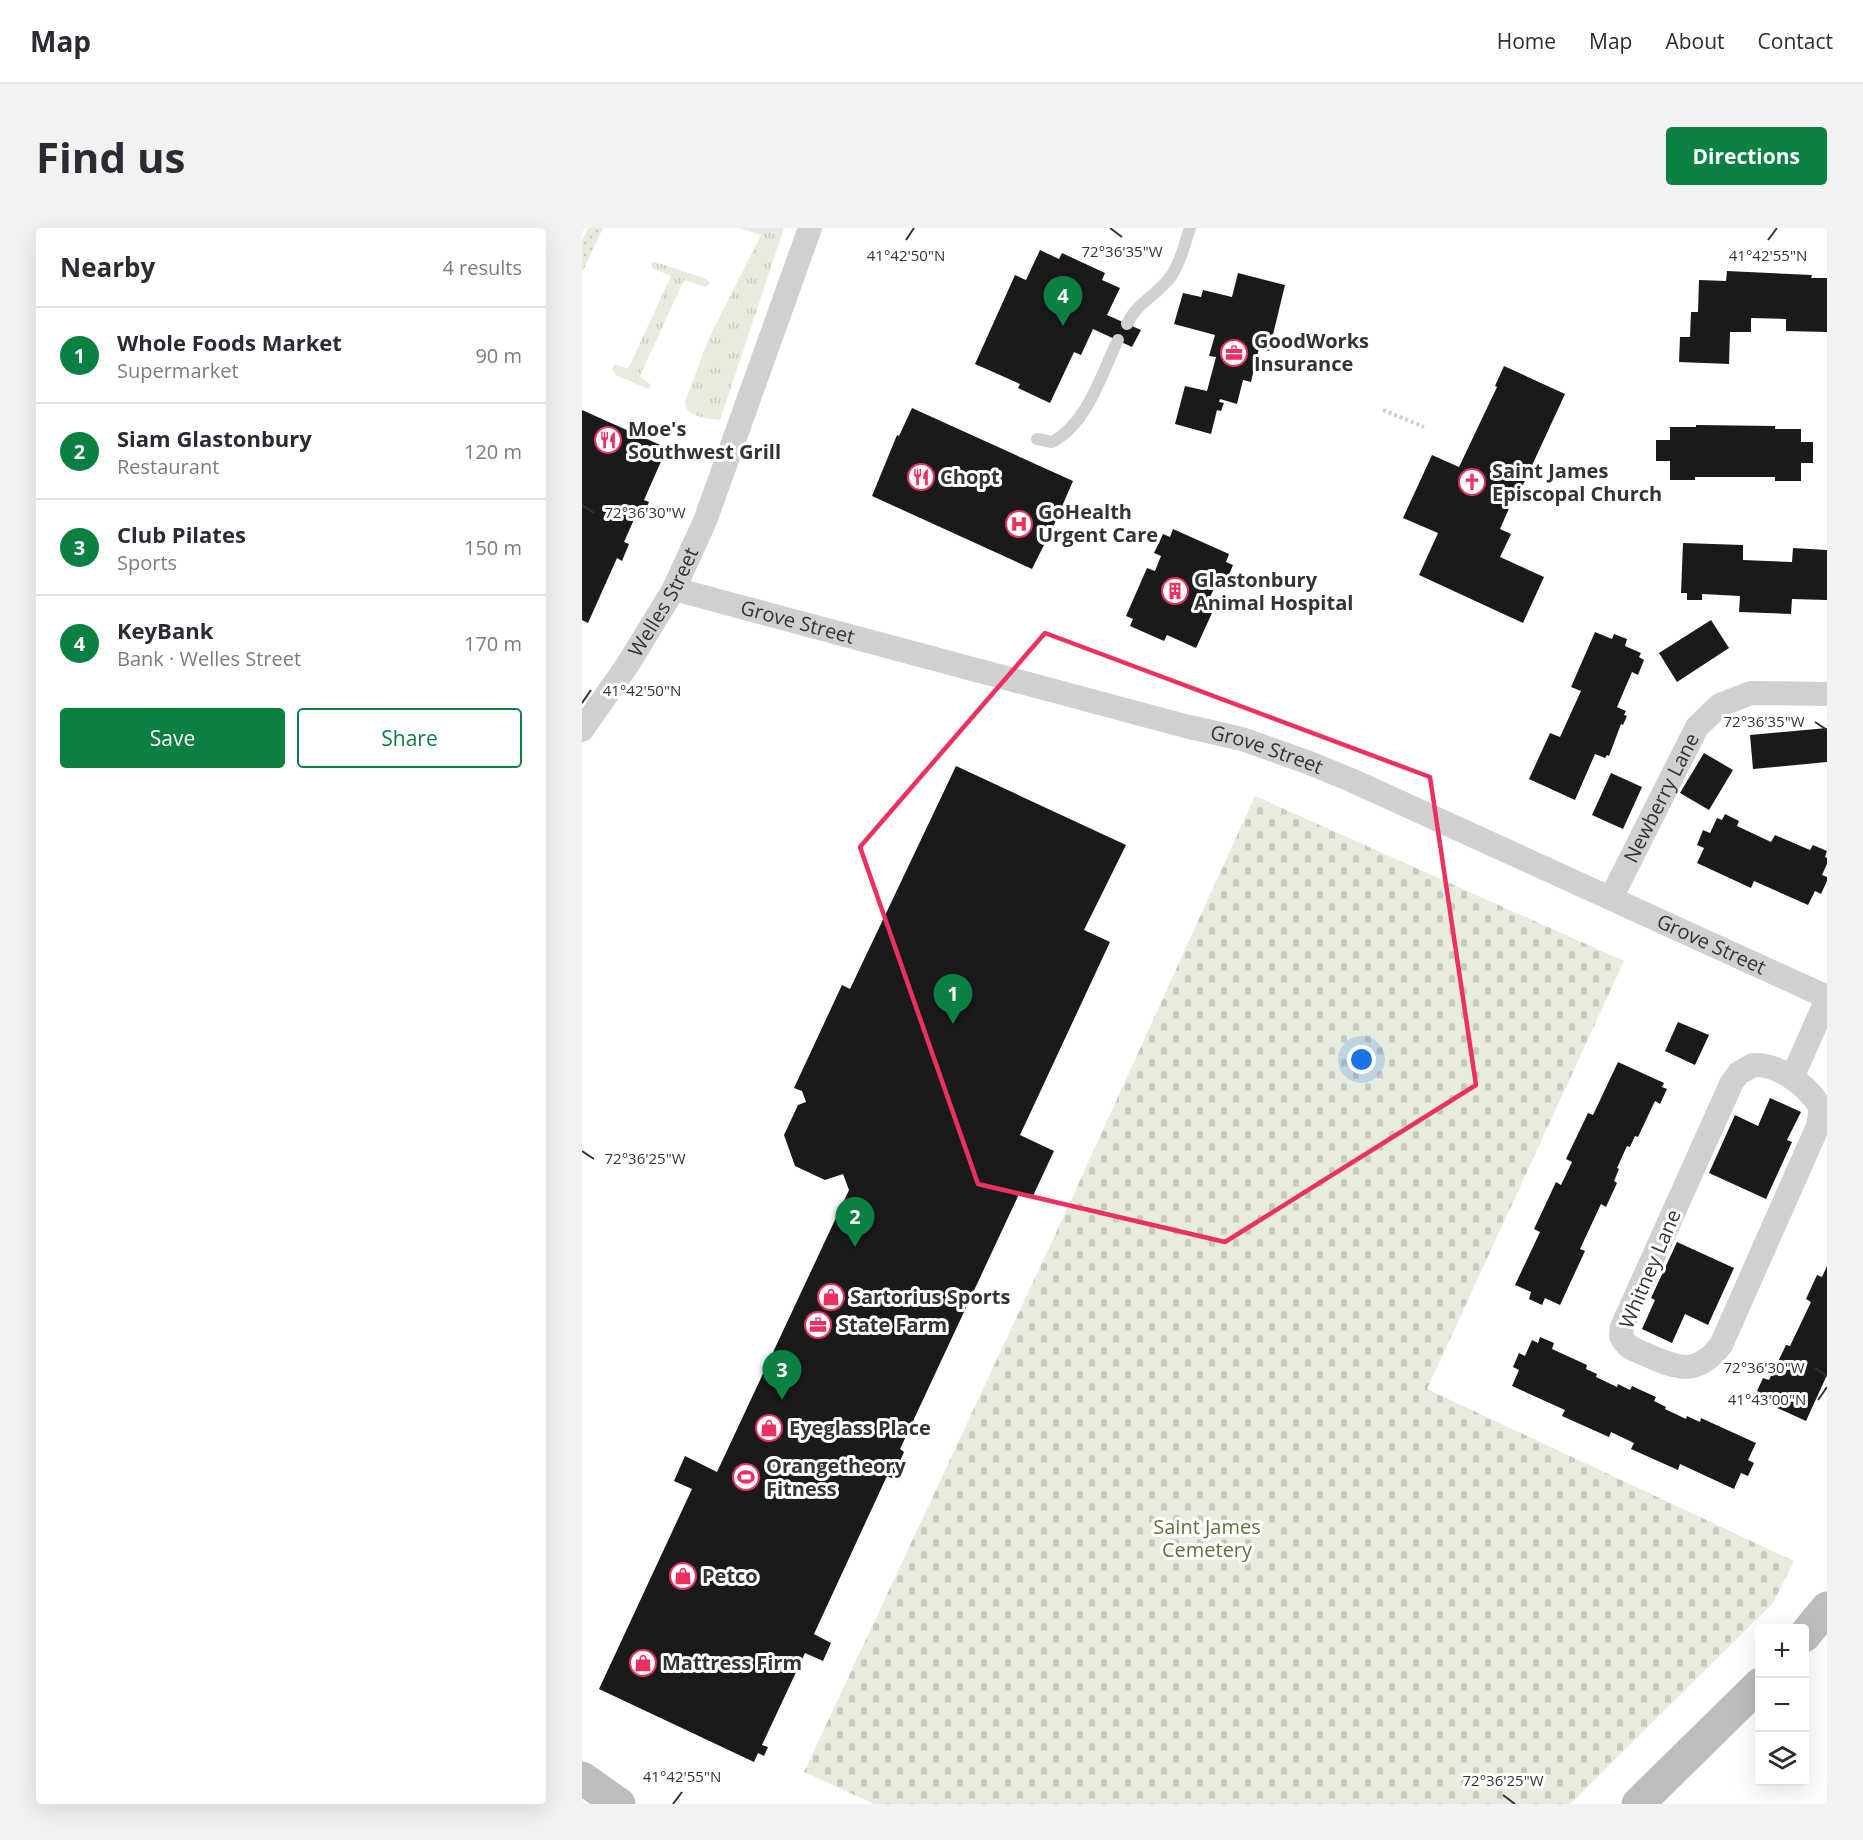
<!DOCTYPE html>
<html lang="en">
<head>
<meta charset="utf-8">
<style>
  body { margin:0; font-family:"Open Sans",sans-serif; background:#f2f2f3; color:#2b2b33 }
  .controls { position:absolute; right:18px; bottom:18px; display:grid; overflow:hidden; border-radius:6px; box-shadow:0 6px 24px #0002 }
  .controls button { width:54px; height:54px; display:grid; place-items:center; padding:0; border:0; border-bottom:2px solid #e1e1e2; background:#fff; color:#2b2b33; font:30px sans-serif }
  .you { position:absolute; left:780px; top:832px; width:21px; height:21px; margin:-15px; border:4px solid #fff; border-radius:50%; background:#1a73e8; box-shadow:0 0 0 9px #1a73e833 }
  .badge { display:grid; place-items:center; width:39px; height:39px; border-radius:50%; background:#0b8043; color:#fff; font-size:20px; font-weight:700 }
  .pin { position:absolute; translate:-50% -50px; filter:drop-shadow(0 2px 3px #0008) }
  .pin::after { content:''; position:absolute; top:32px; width:21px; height:18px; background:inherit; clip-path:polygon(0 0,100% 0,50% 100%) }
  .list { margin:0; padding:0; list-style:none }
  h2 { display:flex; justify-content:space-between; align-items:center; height:78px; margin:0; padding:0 24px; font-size:26px }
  h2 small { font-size:20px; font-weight:400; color:#7c7c81 }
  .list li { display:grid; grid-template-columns:39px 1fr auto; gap:18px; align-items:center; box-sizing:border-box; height:96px; padding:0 24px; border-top:2px solid #e1e1e2 }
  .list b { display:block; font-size:22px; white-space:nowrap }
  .list p { margin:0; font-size:20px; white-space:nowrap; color:#7c7c81 }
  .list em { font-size:20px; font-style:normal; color:#7c7c81 }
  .actions { display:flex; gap:12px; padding:18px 24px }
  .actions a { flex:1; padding:14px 0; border:2px solid #0b8043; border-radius:6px; text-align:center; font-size:21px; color:#0b8043 }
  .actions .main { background:#0b8043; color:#fff }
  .icon { flex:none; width:33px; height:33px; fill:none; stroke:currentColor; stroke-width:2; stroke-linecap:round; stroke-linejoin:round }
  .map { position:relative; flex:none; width:1245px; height:1576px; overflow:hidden; border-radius:6px }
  header { display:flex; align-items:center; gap:36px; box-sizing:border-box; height:84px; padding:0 30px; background:#fff; border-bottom:2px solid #e1e1e2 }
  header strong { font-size:28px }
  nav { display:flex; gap:33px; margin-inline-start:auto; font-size:21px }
  .intro { display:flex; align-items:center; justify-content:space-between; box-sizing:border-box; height:144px; padding:0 36px }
  h1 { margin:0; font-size:42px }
  .button { padding:15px 27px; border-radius:6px; background:#0b8043; color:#fff; font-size:21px; font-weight:700 }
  main { display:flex; gap:36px; padding:0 36px }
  aside { flex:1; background:#fff; border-radius:6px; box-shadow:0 6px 24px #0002 }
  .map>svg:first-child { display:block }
</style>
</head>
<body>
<header>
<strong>Map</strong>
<nav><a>Home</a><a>Map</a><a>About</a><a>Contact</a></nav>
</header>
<div class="intro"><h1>Find us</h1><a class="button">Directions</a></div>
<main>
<aside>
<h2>Nearby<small>4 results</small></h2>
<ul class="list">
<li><span class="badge">1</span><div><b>Whole Foods Market</b><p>Supermarket</p></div><em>90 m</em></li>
<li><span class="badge">2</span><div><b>Siam Glastonbury</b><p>Restaurant</p></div><em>120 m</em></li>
<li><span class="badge">3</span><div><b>Club Pilates</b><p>Sports</p></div><em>150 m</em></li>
<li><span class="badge">4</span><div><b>KeyBank</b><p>Bank · Welles Street</p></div><em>170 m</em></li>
</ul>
<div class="actions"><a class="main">Save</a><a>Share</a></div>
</aside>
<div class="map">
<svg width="1245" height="1576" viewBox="0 0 1245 1576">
  <defs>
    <pattern id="grass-tufts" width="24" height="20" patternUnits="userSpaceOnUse" patternTransform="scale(1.5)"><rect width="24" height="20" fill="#e8ecde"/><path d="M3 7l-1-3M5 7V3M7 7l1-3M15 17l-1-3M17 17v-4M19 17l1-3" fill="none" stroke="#c7cbbf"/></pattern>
    <pattern id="cemetery-stones" width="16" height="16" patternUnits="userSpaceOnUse" patternTransform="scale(1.5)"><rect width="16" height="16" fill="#e8ecde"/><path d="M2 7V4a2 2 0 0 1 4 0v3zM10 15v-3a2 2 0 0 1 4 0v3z" fill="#c7cbbf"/></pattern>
    <pattern id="garden-dots" width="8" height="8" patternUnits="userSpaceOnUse" patternTransform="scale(1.5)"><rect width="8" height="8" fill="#e8ecde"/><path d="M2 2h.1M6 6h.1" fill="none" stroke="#c7cbbf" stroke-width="1.8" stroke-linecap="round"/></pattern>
  </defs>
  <rect width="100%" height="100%" fill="#fff"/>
  <g fill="url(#grass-tufts)">
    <path d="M 157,0 L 202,0 L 138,192 C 125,190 104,190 103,174 L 127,110 L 179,7 Z"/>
    <polygon points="73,34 125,51 128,55 124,59 102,52 58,148 69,157 66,161 34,147 30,141 33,136 46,141 89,48 70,40 69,35"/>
  </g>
  <polygon fill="url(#cemetery-stones)" points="673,568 1042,733 845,1161 1212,1333 1191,1375 988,1576 292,1576 222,1544 474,1005"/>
  <polygon fill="url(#garden-dots)" points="6,0 21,0 0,45 0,12"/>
  <g fill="#1a1a1a">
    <polygon points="458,22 477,31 480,25 523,45 520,52 538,60 525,87 559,102 550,119 511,101 499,127 492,124 468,175 436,160 438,156 393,136 433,47 444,52"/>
    <polygon points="1145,43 1230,47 1229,50 1245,50 1245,104 1204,103 1204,91 1169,90 1169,104 1148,104 1147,136 1097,134 1098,109 1108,109 1109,84 1116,84 1117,52 1144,53"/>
    <polygon points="656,45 703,57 687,123 677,120 669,154 661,152 655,176 638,171 637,174 642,175 639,183 635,182 629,206 593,196 603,158 625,163 634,129 627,128 633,107 592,96 601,65 619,69 621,62 650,69"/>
    <polygon points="922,138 983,166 935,270 932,269 918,301 929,306 918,329 962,349 941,395 837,347 856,305 821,290 850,227 877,239 915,159 913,158"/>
    <polygon points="330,180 491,253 465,313 464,313 450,341 290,268 315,207 317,208"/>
    <polygon points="0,182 85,220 62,272 67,274 60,290 54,287 42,314 47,316 40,333 35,330 6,395 0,392"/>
    <polygon points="1114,197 1193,198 1193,201 1219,201 1219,214 1231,214 1231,235 1219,235 1219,253 1193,253 1193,249 1113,249 1113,252 1088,252 1088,233 1074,233 1074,212 1088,212 1088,199 1114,199"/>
    <polygon points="591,301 647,326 644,334 651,337 643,357 635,354 628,369 636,372 614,420 585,407 582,413 548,398 551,391 544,388 565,340 573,343 579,328 572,325 581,306 588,309"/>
    <polygon points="1101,315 1161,317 1161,332 1210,334 1211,320 1245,322 1245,372 1210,371 1209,386 1157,384 1158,368 1120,366 1120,372 1105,372 1105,365 1099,365"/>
    <polygon points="1129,392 1147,420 1095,454 1077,425"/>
    <polygon points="1013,404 1030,411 1032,406 1045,411 1043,418 1059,425 1057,429 1062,432 1056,447 1050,444 1035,479 1044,483 1042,487 1045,488 1041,497 1039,496 1027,528 1025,527 1023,530 1013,526 993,572 947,551 968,505 978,509 999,463 989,459"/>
    <polygon points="1245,500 1245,534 1171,541 1168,507"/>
    <polygon points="1122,525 1151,542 1127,582 1098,565"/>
    <polygon points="374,538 544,617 502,702 528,714 438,907 472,923 450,970 438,964 318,1221 322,1224 314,1242 320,1246 316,1253 305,1248 232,1406 249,1415 241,1433 223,1425 180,1517 186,1519 182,1528 176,1525 172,1534 17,1461 110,1261 92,1253 103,1228 135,1244 267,962 261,946 243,952 213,938 202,907 216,877 224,874 220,863 212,860 260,757 268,761"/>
    <polygon points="1029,545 1060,559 1041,601 1010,587"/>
    <polygon points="1143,586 1157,593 1155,598 1189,614 1193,607 1228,622 1231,617 1245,623 1243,629 1245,630 1245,636 1240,647 1245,649 1245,653 1239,666 1233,663 1226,677 1172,653 1169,660 1115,635 1122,620 1115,617 1121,602 1128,605 1135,590 1140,592"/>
    <polygon points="1096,794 1127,807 1113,837 1083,823"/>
    <polygon points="1036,834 1082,855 1080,859 1085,861 1078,876 1073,873 1056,909 1053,908 1048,919 1045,918 1035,940 1037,941 1032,953 1035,955 1024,979 1019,976 998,1021 1003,1023 978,1077 963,1070 960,1077 947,1071 949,1064 933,1057 958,1004 952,1001 974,954 979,957 990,934 984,931 1006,885 1011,887"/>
    <polygon points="1188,870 1219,884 1205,912 1210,914 1184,971 1127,945 1153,887 1176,898"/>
    <polygon points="1095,1014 1152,1040 1126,1097 1103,1086 1090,1115 1060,1101 1073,1072 1069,1070"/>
    <polygon points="1245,1038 1245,1147 1224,1193 1178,1172 1181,1166 1175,1163 1181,1150 1187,1152 1204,1117 1208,1118 1229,1074 1224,1071 1235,1047 1240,1049"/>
    <polygon points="958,1109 972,1115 970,1121 1005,1137 1004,1141 1015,1146 1014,1149 1035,1159 1036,1156 1048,1162 1050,1158 1074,1169 1072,1173 1084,1179 1083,1181 1104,1191 1105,1188 1118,1194 1119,1190 1174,1215 1166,1232 1172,1235 1166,1248 1159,1245 1152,1261 1098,1236 1096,1242 1049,1221 1052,1215 1029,1204 1027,1209 980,1188 983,1182 930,1158 937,1142 931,1139 937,1125 943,1128 950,1112 956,1115"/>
  </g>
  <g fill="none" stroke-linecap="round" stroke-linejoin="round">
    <polyline stroke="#cdcdcd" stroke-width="4" stroke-dasharray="3 3" stroke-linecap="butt" points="801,182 842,199"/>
    <g stroke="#d0d0d0" stroke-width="12">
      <path d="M 545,96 C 554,76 573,68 586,52 C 598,38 602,17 608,0"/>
      <path d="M 455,211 L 470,214 C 505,196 519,147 536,112"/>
    </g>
    <g stroke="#d0d0d0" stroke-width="24">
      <path id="s1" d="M 92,361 L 603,498 L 660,511 L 725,534 L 769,552 L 1245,769"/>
      <path id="s2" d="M 0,502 L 46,436 L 92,361 L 123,293 L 228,0"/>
      <path id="s3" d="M 1029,670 L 1115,499 L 1138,477 L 1169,465 L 1245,466"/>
      <path d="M 1171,837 C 1198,836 1225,857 1239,880 L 1236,898 L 1139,1117 C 1115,1148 1096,1141 1065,1127 C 1054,1122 1044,1120 1039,1108 L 1040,1099 L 1150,854 L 1157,845 Z"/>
      <polyline points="1210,850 1245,771"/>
    </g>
    <g stroke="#bdbdbd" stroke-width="33">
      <polyline points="1222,1408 1245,1380"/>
      <polyline points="0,1550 37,1576"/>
      <polyline points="1056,1576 1178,1456"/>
    </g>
  </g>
  <path fill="none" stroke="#ee305f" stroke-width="4.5" stroke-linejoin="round" d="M 463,405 L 848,549 L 894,857 L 643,1014 L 396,956 L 278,619 Z"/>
  <path fill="none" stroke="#333" stroke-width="2" d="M 528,0 L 540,9M 324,12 L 332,0M 1186,12 L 1195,0M 0,277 L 12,285M 0,475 L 9,462M 1233,494 L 1245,502M 0,923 L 12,931M 1233,1140 L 1245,1148M 1236,1172 L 1245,1159M 921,1567 L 933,1576M 91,1576 L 100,1564"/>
  <defs>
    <symbol id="office-ring" viewBox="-11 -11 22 22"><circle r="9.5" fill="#fff" stroke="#ee305f" stroke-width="1.5"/><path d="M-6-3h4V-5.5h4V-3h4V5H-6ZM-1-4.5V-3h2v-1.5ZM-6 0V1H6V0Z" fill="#ee305f"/></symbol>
    <symbol id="restaurant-ring" viewBox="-11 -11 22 22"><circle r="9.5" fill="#fff" stroke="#ee305f" stroke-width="1.5"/><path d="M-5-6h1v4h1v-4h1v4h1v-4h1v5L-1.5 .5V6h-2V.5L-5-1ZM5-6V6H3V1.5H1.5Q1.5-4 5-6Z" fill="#ee305f"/></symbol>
    <symbol id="church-ring" viewBox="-11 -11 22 22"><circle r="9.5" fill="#fff" stroke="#ee305f" stroke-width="1.5"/><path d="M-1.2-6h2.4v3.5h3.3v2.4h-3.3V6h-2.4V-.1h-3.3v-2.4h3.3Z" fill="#ee305f"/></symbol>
    <symbol id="hospital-ring" viewBox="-11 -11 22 22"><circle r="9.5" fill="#fff" stroke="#ee305f" stroke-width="1.5"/><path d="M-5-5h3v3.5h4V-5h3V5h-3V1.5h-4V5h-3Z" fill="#ee305f"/></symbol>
    <symbol id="building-ring" viewBox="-11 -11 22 22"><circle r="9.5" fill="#fff" stroke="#ee305f" stroke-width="1.5"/><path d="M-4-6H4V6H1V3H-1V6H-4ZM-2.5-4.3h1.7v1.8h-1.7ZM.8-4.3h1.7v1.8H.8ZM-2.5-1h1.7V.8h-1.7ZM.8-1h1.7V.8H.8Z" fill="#ee305f"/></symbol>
    <symbol id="shop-ring" viewBox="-11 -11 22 22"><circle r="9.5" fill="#fff" stroke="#ee305f" stroke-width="1.5"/><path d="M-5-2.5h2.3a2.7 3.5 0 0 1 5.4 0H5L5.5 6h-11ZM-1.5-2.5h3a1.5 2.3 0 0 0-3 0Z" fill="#ee305f"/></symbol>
    <symbol id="stadium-ring" viewBox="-11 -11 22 22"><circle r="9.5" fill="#fff" stroke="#ee305f" stroke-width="1.5"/><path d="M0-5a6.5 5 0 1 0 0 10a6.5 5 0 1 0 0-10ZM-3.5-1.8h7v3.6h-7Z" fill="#ee305f"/></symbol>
  </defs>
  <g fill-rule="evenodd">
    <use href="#office-ring" x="637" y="110" width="30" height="30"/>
    <use href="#restaurant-ring" x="11" y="197" width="30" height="30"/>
    <use href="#restaurant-ring" x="324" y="234" width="30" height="30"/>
    <use href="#church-ring" x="875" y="239" width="30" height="30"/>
    <use href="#hospital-ring" x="422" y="281" width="30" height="30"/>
    <use href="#building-ring" x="578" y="348" width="30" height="30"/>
    <use href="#shop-ring" x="234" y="1054" width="30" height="30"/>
    <use href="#office-ring" x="221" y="1082" width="30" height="30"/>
    <use href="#shop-ring" x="172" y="1185" width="30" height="30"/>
    <use href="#stadium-ring" x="149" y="1234" width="30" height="30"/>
    <use href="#shop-ring" x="86" y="1333" width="30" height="30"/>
    <use href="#shop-ring" x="46" y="1420" width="30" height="30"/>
  </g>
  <g text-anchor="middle" stroke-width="6" stroke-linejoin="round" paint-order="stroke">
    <g font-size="20" font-weight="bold" fill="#333" stroke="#fff" text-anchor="start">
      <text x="672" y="120">GoodWorks<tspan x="672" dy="23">Insurance</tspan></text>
      <text x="46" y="208">Moe's<tspan x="46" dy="23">Southwest Grill</tspan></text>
      <text x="910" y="250">Saint James<tspan x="910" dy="23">Episcopal Church</tspan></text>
      <text x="358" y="256">Chopt</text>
      <text x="456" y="291">GoHealth<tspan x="456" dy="23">Urgent Care</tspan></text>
      <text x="612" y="359">Glastonbury<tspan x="612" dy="23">Animal Hospital</tspan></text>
      <text x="268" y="1076">Sartorius Sports</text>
      <text x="256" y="1104">State Farm</text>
      <text x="207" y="1207">Eyeglass Place</text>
      <text x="184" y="1245">Orangetheory<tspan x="184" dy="23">Fitness</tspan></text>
      <text x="120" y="1355">Petco</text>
      <text x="80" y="1442">Mattress Firm</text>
    </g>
    <g font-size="20" fill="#333" stroke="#fff">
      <text dy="7" stroke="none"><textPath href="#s2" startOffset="152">Welles Street</textPath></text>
      <text dy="7" stroke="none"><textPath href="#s1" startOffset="128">Grove Street</textPath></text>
      <text dy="7" stroke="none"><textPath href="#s1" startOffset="614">Grove Street</textPath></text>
      <text dy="7" stroke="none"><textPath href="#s3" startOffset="112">Newberry Lane</textPath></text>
      <text dy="7" stroke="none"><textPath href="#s1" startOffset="1100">Grove Street</textPath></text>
      <text transform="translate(1068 1041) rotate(-67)" y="7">Whitney Lane</text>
    </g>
    <g font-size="20" fill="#5f723c" stroke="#fff">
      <text x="625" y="1306">Saint James<tspan x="625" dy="23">Cemetery</tspan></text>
    </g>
  </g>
  <g font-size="15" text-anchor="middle" fill="#333" stroke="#fff" stroke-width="6" stroke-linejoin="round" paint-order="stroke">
    <text x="540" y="29">72°36'35"W</text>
    <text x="324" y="33">41°42'50"N</text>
    <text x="1186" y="33">41°42'55"N</text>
    <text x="63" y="290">72°36'30"W</text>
    <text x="60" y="468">41°42'50"N</text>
    <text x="1182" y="499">72°36'35"W</text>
    <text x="63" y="936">72°36'25"W</text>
    <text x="1182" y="1145">72°36'30"W</text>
    <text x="1185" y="1177">41°43'00"N</text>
    <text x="100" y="1554">41°42'55"N</text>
    <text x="921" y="1558">72°36'25"W</text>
  </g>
</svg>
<div class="controls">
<button>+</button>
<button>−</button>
<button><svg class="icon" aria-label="layers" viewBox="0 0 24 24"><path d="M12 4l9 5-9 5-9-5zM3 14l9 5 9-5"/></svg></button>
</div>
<div class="you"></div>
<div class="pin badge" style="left:371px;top:796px">1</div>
<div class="pin badge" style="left:273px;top:1019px">2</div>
<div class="pin badge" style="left:200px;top:1172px">3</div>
<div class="pin badge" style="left:481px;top:98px">4</div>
</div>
</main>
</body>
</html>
